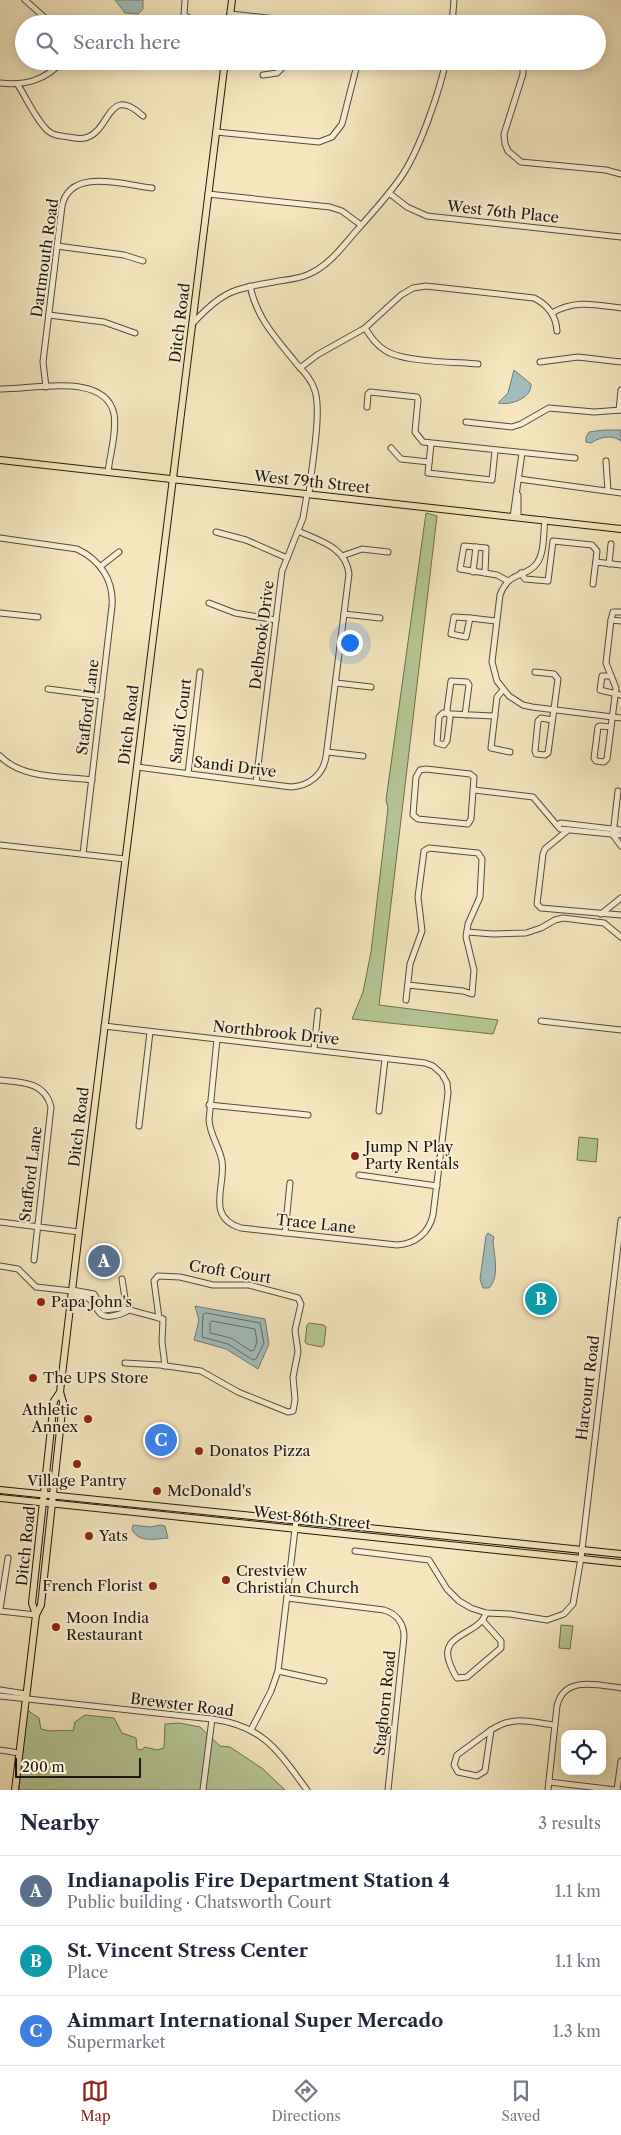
<!DOCTYPE html>
<html lang="en">
<head>
<meta charset="utf-8">
<style>
  body { margin:0; font-family:"Libre Caslon Text",serif; background:#f6f6f7; color:#1f2937 }
  .controls { position:absolute; right:15px; bottom:15px; display:grid; overflow:hidden; border-radius:10px; box-shadow:0 2px 12px #0003 }
  .controls button { width:45px; height:45px; display:grid; place-items:center; padding:0; border:0; border-bottom:1px solid #e0e1e3; background:#fff; color:#1f2937; font:25px sans-serif }
  .scale { position:absolute; left:15px; bottom:12px; width:126px; box-sizing:border-box; padding-left:5px; border:2px solid #211710; border-top:0; font-size:14px; line-height:18px; white-space:nowrap; color:#211710; -webkit-text-stroke:4px #f8efd4; paint-order:stroke }
  .you { position:absolute; left:349px; top:642px; width:18px; height:18px; margin:-12px; border:4px solid #fff; border-radius:50%; background:#1a73e8; box-shadow:0 0 0 8px #1a73e833 }
  .badge { display:grid; place-items:center; width:32px; height:32px; border-radius:50%; background:#8f2418; color:#fff; font-size:16px; font-weight:700 }
  .pin { position:absolute; translate:-50% -50%; border:2px solid #fff; box-shadow:0 1px 5px #0006 }
  .list { margin:0; padding:0; list-style:none }
  h2 { display:flex; justify-content:space-between; align-items:center; height:65px; margin:0; padding:0 20px; font-size:21px }
  h2 small { font-size:16px; font-weight:400; color:#747a83 }
  .list li { display:grid; grid-template-columns:32px 1fr auto; gap:15px; align-items:center; box-sizing:border-box; height:70px; padding:0 20px; border-top:1px solid #e0e1e3 }
  .list b { display:block; font-size:19px; white-space:nowrap }
  .list p { margin:0; font-size:16px; white-space:nowrap; color:#747a83 }
  .list em { font-size:16px; font-style:normal; color:#747a83 }
  .icon { flex:none; width:28px; height:28px; fill:none; stroke:currentColor; stroke-width:2; stroke-linecap:round; stroke-linejoin:round }
  .map { position:relative; flex:none; width:621px; height:1790px; overflow:hidden }
  .search { position:absolute; background:#fff; box-shadow:0 2px 12px #0003; left:15px; right:15px; top:15px; height:55px; display:flex; align-items:center; gap:12px; box-sizing:border-box; padding:0 18px; border-radius:28px; color:#747a83; font-size:19px }
  .sheet { height:275px; background:#fff }
  nav { display:flex; justify-content:space-around; align-items:center; box-sizing:border-box; height:70px; border-top:1px solid #e0e1e3; background:#fff; font-size:14px; color:#747a83 }
  nav a { display:grid; justify-items:center; gap:2px }
  nav .on { color:#8f2418 }
  .map>svg:first-child { display:block }
</style>
</head>
<body>
<div class="map">
<svg width="621" height="1790" viewBox="0 0 621 1790">
  <rect width="100%" height="100%" fill="#f5e6bd"/>
  <filter id="stains"><feTurbulence type="fractalNoise" baseFrequency=".004" numOctaves="4"/><feColorMatrix values="0 0 0 0 .2 0 0 0 0 .09 0 0 0 0 .02 0 0 0 .5 -.17"/></filter>
  <radialGradient id="worn" r=".72"><stop offset=".6" stop-color="#630" stop-opacity="0"/><stop offset="1" stop-color="#630" stop-opacity=".3"/></radialGradient>
  <g fill="#b6c695" stroke="#6c6e52">
    <polygon points="426,513 437,516 379,1005 498,1020 493,1034 352,1019 363,992 371,952 388,808 386,800"/>
    <polygon points="579,1137 598,1139 596,1162 577,1160"/>
    <polygon points="309,1323 324,1325 326,1327 324,1345 322,1347 307,1344 305,1342 307,1325"/>
    <polygon points="561,1625 573,1626 570,1649 559,1648"/>
    <path d="M 27,1710 L 39,1718 L 41,1729 C 52,1733 61,1729 73,1731 L 75,1722 L 85,1715 L 114,1718 L 122,1733 L 136,1738 L 137,1749 L 141,1750 L 145,1747 L 157,1750 L 164,1748 L 165,1724 L 179,1723 L 200,1727 L 220,1746 L 230,1747 L 263,1769 L 285,1790 L 19,1790 Z"/>
  </g>
  <g fill="#a2bdbc" stroke="#6e7b77">
    <polygon points="115,0 143,0 143,9 138,14 125,13"/>
    <path d="M 514,370 L 531,384 C 532,398 510,406 498,403 L 508,393 Z"/>
    <path d="M 604,430 L 621,430 L 621,441 C 612,434 600,437 591,443 L 586,442 L 586,437 L 589,432 Z"/>
    <path d="M 488,1233 L 494,1237 L 493,1241 C 494,1255 500,1277 489,1288 L 483,1288 L 480,1279 L 486,1236 Z"/>
    <polygon points="195,1306 265,1319 269,1344 258,1369 226,1349 194,1340 199,1320"/>
    <path d="M 133,1525 L 150,1527 L 160,1525 L 165,1526 L 168,1538 C 153,1539 140,1543 132,1530 Z"/>
  </g>
  <g fill="none" stroke-linecap="round" stroke-linejoin="round">
    <g stroke="#626a66" stroke-width="1">
      <polygon points="206,1313 260,1323 264,1343 256,1359 253,1360 228,1344 202,1337 203,1315"/>
      <polygon points="212,1321 255,1329 257,1342 254,1350 251,1351 231,1338 210,1333 210,1323"/>
    </g>
    <defs>
      <g id="minor">
        <polyline points="25,0 52,24"/>
        <polyline points="185,0 184,15 200,24"/>
        <polyline points="230,14 322,24"/>
        <polyline points="177,24 186,17"/>
        <polyline points="452,24 454,0"/>
        <polyline points="523,61 523,74 504,134 505,144 508,151 521,162 606,170 621,174"/>
        <polyline points="263,75 277,73 289,61"/>
        <path d="M 0,83 C 26,86 45,80 63,61"/>
        <path d="M 18,85 C 27,99 35,118 47,130 C 53,136 61,136 69,137 C 75,138 82,140 88,137 C 110,129 109,84 143,116"/>
        <polyline points="216,132 319,142 332,137 342,124 358,61"/>
        <polyline points="389,193 407,207 427,216 621,237"/>
        <polyline points="208,194 330,207 342,211 361,225"/>
        <polyline points="57,246 124,255 143,261"/>
        <path d="M 250,286 C 257,319 276,338 296,363 C 304,372 312,380 315,391 C 322,413 311,469 309,494"/>
        <path d="M 552,313 C 575,299 597,305 621,308"/>
        <polyline points="49,315 104,322 135,333"/>
        <path d="M 193,323 C 222,292 232,289 274,282 C 285,280 297,279 307,275 C 329,266 342,247 357,230 C 373,212 390,194 403,174 C 420,148 439,93 446,61"/>
        <path d="M 365,328 C 371,337 376,345 386,351 C 404,362 455,362 478,364"/>
        <polyline points="540,362 578,357 621,362"/>
        <path d="M 300,368 L 317,355 L 365,328 L 401,295 L 413,288 L 426,286 L 534,298 C 548,305 556,315 557,331"/>
        <path d="M 46,387 L 43,362 L 62,206 C 70,167 124,185 152,188"/>
        <path d="M 0,389 C 31,390 105,371 114,414 C 117,432 110,454 108,472"/>
        <polyline points="367,407 368,394 370,392 417,397 418,400 415,432 423,442 575,458"/>
        <polyline points="619,410 621,390"/>
        <polyline points="466,422 512,427 521,424 549,408 594,412 621,410"/>
        <polyline points="431,444 428,473 492,480 495,451"/>
        <polyline points="391,448 401,459 429,462"/>
        <polyline points="606,461 608,491"/>
        <polyline points="519,479 621,493"/>
        <polyline points="518,495 518,517"/>
        <polyline points="513,517 522,453"/>
        <path d="M 545,520 C 543,533 545,552 537,563 C 527,578 509,570 500,595 L 492,662 L 497,681 L 509,696 L 523,705 L 532,707 L 621,718"/>
        <polyline points="216,532 246,540 287,558"/>
        <path d="M 0,538 L 77,549 C 100,560 114,580 112,606 L 83,854"/>
        <polygon points="464,546 486,548 485,573 460,569"/>
        <polyline points="342,556 362,549 388,552"/>
        <polyline points="596,562 621,565"/>
        <polyline points="609,564 611,544"/>
        <polyline points="101,566 119,552"/>
        <polyline points="473,572 476,547"/>
        <polyline points="485,573 497,575 508,581"/>
        <polyline points="521,573 525,579 548,581 553,541 592,545 597,551 593,584"/>
        <polyline points="209,603 235,613 276,620"/>
        <polyline points="621,612 613,612 611,620 621,621"/>
        <polyline points="0,613 38,617"/>
        <polyline points="344,614 380,618"/>
        <polygon points="454,617 470,618 466,637 451,634"/>
        <polyline points="470,618 496,621"/>
        <polyline points="611,620 606,663 616,688 607,759 604,762 596,761 594,758 598,727 600,726 611,727"/>
        <polyline points="535,672 554,674 558,679 548,753 545,755 536,754 535,751 538,721 541,718 552,720"/>
        <polyline points="611,676 602,676 600,690 621,695"/>
        <polyline points="336,683 371,687"/>
        <polyline points="48,689 102,696"/>
        <polyline points="503,690 497,697 491,748 510,752"/>
        <path d="M 465,715 L 469,685 L 467,682 L 451,681 L 447,710 C 447,713 450,714 450,718 L 447,741 L 444,745 L 437,743 L 439,717 L 443,713 C 460,715 478,715 495,716"/>
        <polyline points="327,752 363,756"/>
        <path d="M 0,756 C 22,779 62,776 92,780"/>
        <path d="M 137,767 L 291,787 C 309,786 323,775 326,757 L 349,574 C 346,547 320,541 298,531"/>
        <polygon points="426,769 470,774 474,777 471,819 468,824 418,819 413,815 416,777 420,770"/>
        <polyline points="188,774 200,672"/>
        <polyline points="256,782 282,571 303,518 307,494"/>
        <polyline points="474,790 533,797 560,829 621,835"/>
        <polyline points="618,791 613,835 621,846"/>
        <polyline points="557,825 561,823 621,830"/>
        <polyline points="568,830 545,849 543,854 537,904 541,908 621,915"/>
        <polyline points="0,845 125,859"/>
        <polyline points="601,914 621,898"/>
        <polyline points="467,932 493,934 526,933 541,928 555,920 563,918 604,923 621,937"/>
        <polyline points="406,1000 410,964 422,931 418,897 424,851 429,848 478,853 482,859 480,897 468,924 466,937 474,970 472,994 463,991 408,985"/>
        <polyline points="541,1021 621,1030"/>
        <path d="M 104,1026 L 425,1063 L 433,1066 L 442,1074 L 447,1083 L 448,1093 L 433,1215 C 429,1233 415,1244 397,1245 L 241,1228 C 205,1217 226,1186 222,1161 C 219,1146 210,1135 209,1120 L 217,1039"/>
        <polyline points="314,1049 318,1011"/>
        <path d="M 0,1080 C 22,1082 45,1082 51,1107 L 34,1260"/>
        <polyline points="209,1105 308,1115"/>
        <polyline points="379,1111 385,1059"/>
        <polyline points="139,1126 150,1032"/>
        <polyline points="359,1175 437,1186"/>
        <polyline points="0,1222 79,1232"/>
        <polyline points="285,1233 290,1183"/>
        <polyline points="0,1266 18,1269 36,1287 72,1291"/>
        <polyline points="122,1279 127,1311"/>
        <polyline points="72,1290 94,1294 104,1310 122,1308 163,1319 162,1342 165,1366"/>
        <path d="M 71,1295 C 76,1296 83,1296 88,1298 C 98,1304 96,1319 112,1316 C 118,1315 122,1314 127,1311"/>
        <polyline points="125,1363 160,1365 201,1371 238,1392 288,1412 293,1411 295,1400 293,1377 298,1352 295,1330 301,1304 298,1298 249,1285 213,1285 180,1277 158,1276 154,1281 159,1318"/>
        <polyline points="355,1551 429,1560 447,1589 459,1601 471,1608 486,1613 510,1614 547,1620 564,1614 573,1604 581,1558 621,1220"/>
        <path d="M 287,1598 L 384,1610 C 397,1614 404,1624 404,1637 L 388,1790"/>
        <polyline points="0,1609 8,1558"/>
        <polyline points="0,1611 36,1615"/>
        <path d="M 483,1621 L 501,1641 L 501,1648 L 467,1677 L 457,1678 C 454,1674 452,1669 450,1664 C 437,1633 479,1636 486,1613"/>
        <polyline points="278,1671 324,1681"/>
        <polyline points="0,1690 26,1694"/>
        <path d="M 0,1696 L 212,1719 C 264,1726 278,1751 307,1790"/>
        <polyline points="251,1730 271,1691 278,1671 296,1521"/>
        <polygon points="491,1730 485,1771 477,1776 458,1772 454,1765 457,1755"/>
        <path d="M 491,1730 C 514,1715 529,1722 555,1725"/>
        <polyline points="0,1750 19,1753"/>
        <polyline points="549,1782 616,1790"/>
        <polyline points="203,1790 212,1719"/>
        <path d="M 548,1790 L 557,1706 C 564,1675 598,1685 621,1688"/>
        <polyline points="617,1790 621,1761"/>
      </g>
      <g id="major">
        <polyline points="229,24 232,0"/>
        <polyline points="0,460 621,529"/>
        <polyline points="0,1490 621,1554"/>
        <polyline points="0,1498 621,1563"/>
        <polyline points="36,1615 32,1603 54,1401 60,1392"/>
        <polyline points="15,1790 36,1615 41,1605 63,1402 60,1392 79,1232 225,61"/>
      </g>
    </defs>
    <use href="#minor" stroke="#564b3b" stroke-width="7"/>
    <use href="#major" stroke="#211710" stroke-width="8"/>
    <use href="#minor" stroke="#f8efd4" stroke-width="5"/>
    <use href="#major" stroke="#f5e6bd" stroke-width="6"/>
  </g>
  <g fill="#8f2418" stroke="#f8efd4" stroke-width="2">
    <circle cx="355" cy="1156" r="5"/>
    <circle cx="41" cy="1302" r="5"/>
    <circle cx="33" cy="1378" r="5"/>
    <circle cx="88" cy="1419" r="5"/>
    <circle cx="199" cy="1451" r="5"/>
    <circle cx="77" cy="1464" r="5"/>
    <circle cx="157" cy="1491" r="5"/>
    <circle cx="89" cy="1536" r="5"/>
    <circle cx="226" cy="1580" r="5"/>
    <circle cx="153" cy="1586" r="5"/>
    <circle cx="56" cy="1627" r="5"/>
  </g>
  <g text-anchor="middle" stroke-width="4" stroke-linejoin="round" paint-order="stroke">
    <g font-size="15" fill="#211710" stroke="#f8efd4">
      <text transform="translate(503 212) rotate(6)" y="5">West 76th Place</text>
      <text transform="translate(45 258) rotate(-82)" y="5">Dartmouth Road</text>
      <text transform="translate(180 323) rotate(-83)" y="5">Ditch Road</text>
      <text transform="translate(312 482) rotate(6)" y="5">West 79th Street</text>
      <text transform="translate(262 635) rotate(-83)" y="5">Delbrook Drive</text>
      <text transform="translate(88 707) rotate(-83)" y="5">Stafford Lane</text>
      <text transform="translate(181 721) rotate(-83)" y="5">Sandi Court</text>
      <text transform="translate(129 725) rotate(-83)" y="5">Ditch Road</text>
      <text transform="translate(235 767) rotate(7)" y="5">Sandi Drive</text>
      <text transform="translate(276 1033) rotate(6)" y="5">Northbrook Drive</text>
      <text transform="translate(79 1127) rotate(-83)" y="5">Ditch Road</text>
      <text transform="translate(31 1174) rotate(-83)" y="5">Stafford Lane</text>
      <text transform="translate(316 1224) rotate(6)" y="5">Trace Lane</text>
      <text transform="translate(230 1272) rotate(9)" y="5">Croft Court</text>
      <text transform="translate(588 1388) rotate(-83)" y="5">Harcourt Road</text>
      <text transform="translate(312 1518) rotate(6)" y="5">West 86th Street</text>
      <text transform="translate(26 1546) rotate(-84)" y="5">Ditch Road</text>
      <text transform="translate(385 1703) rotate(-84)" y="5">Staghorn Road</text>
      <text transform="translate(182 1705) rotate(7)" y="5">Brewster Road</text>
    </g>
    <g font-size="15" fill="#211710" stroke="#f8efd4" text-anchor="start">
      <text x="365" y="1152">Jump N Play<tspan x="365" dy="17">Party Rentals</tspan></text>
      <text x="51" y="1307">Papa John's</text>
      <text x="43" y="1383">The UPS Store</text>
      <text x="78" y="1415" text-anchor="end">Athletic<tspan x="78" dy="17">Annex</tspan></text>
      <text x="209" y="1456">Donatos Pizza</text>
      <text x="77" y="1486" text-anchor="middle">Village Pantry</text>
      <text x="167" y="1496">McDonald's</text>
      <text x="99" y="1541">Yats</text>
      <text x="236" y="1576">Crestview<tspan x="236" dy="17">Christian Church</tspan></text>
      <text x="143" y="1591" text-anchor="end">French Florist</text>
      <text x="66" y="1623">Moon India<tspan x="66" dy="17">Restaurant</tspan></text>
    </g>
  </g>
  <rect width="100%" height="100%" filter="url(#stains)"/>
  <rect width="100%" height="100%" fill="url(#worn)"/>
</svg>
<div class="controls">
<button><svg class="icon" aria-label="locate" viewBox="0 0 24 24"><circle cx="12" cy="12" r="6"/><path d="M12 2v4M12 18v4M2 12h4M18 12h4"/></svg></button>
</div>
<div class="scale">200 m</div>
<div class="you"></div>
<div class="pin badge" style="left:104px;top:1261px;background:#5c6f8a">A</div>
<div class="pin badge" style="left:541px;top:1299px;background:#0f9aa8">B</div>
<div class="pin badge" style="left:161px;top:1440px;background:#3f7fe0">C</div>
<div class="search"><svg class="icon" aria-label="search" viewBox="0 0 24 24"><circle cx="10" cy="10" r="6"/><path d="M15 15l6 6"/></svg>Search here</div>
</div>
<section class="sheet">
<h2>Nearby<small>3 results</small></h2>
<ul class="list">
<li><span class="badge" style="background:#5c6f8a">A</span><div><b>Indianapolis Fire Department Station 4</b><p>Public building · Chatsworth Court</p></div><em>1.1 km</em></li>
<li><span class="badge" style="background:#0f9aa8">B</span><div><b>St. Vincent Stress Center</b><p>Place</p></div><em>1.1 km</em></li>
<li><span class="badge" style="background:#3f7fe0">C</span><div><b>Aimmart International Super Mercado</b><p>Supermarket</p></div><em>1.3 km</em></li>
</ul>
</section>
<nav>
<a class="on"><svg class="icon" aria-label="map" viewBox="0 0 24 24"><path d="M3 6l6-2 6 2 6-2v14l-6 2-6-2-6 2zM9 4v14M15 6v14"/></svg>Map</a>
<a><svg class="icon" aria-label="directions" viewBox="0 0 24 24"><path d="M12 3l9 9-9 9-9-9zM9 14v-3h6M13 9l2 2-2 2"/></svg>Directions</a>
<a><svg class="icon" aria-label="saved" viewBox="0 0 24 24"><path d="M7 4h10v16l-5-4-5 4z"/></svg>Saved</a>
</nav>
</body>
</html>
